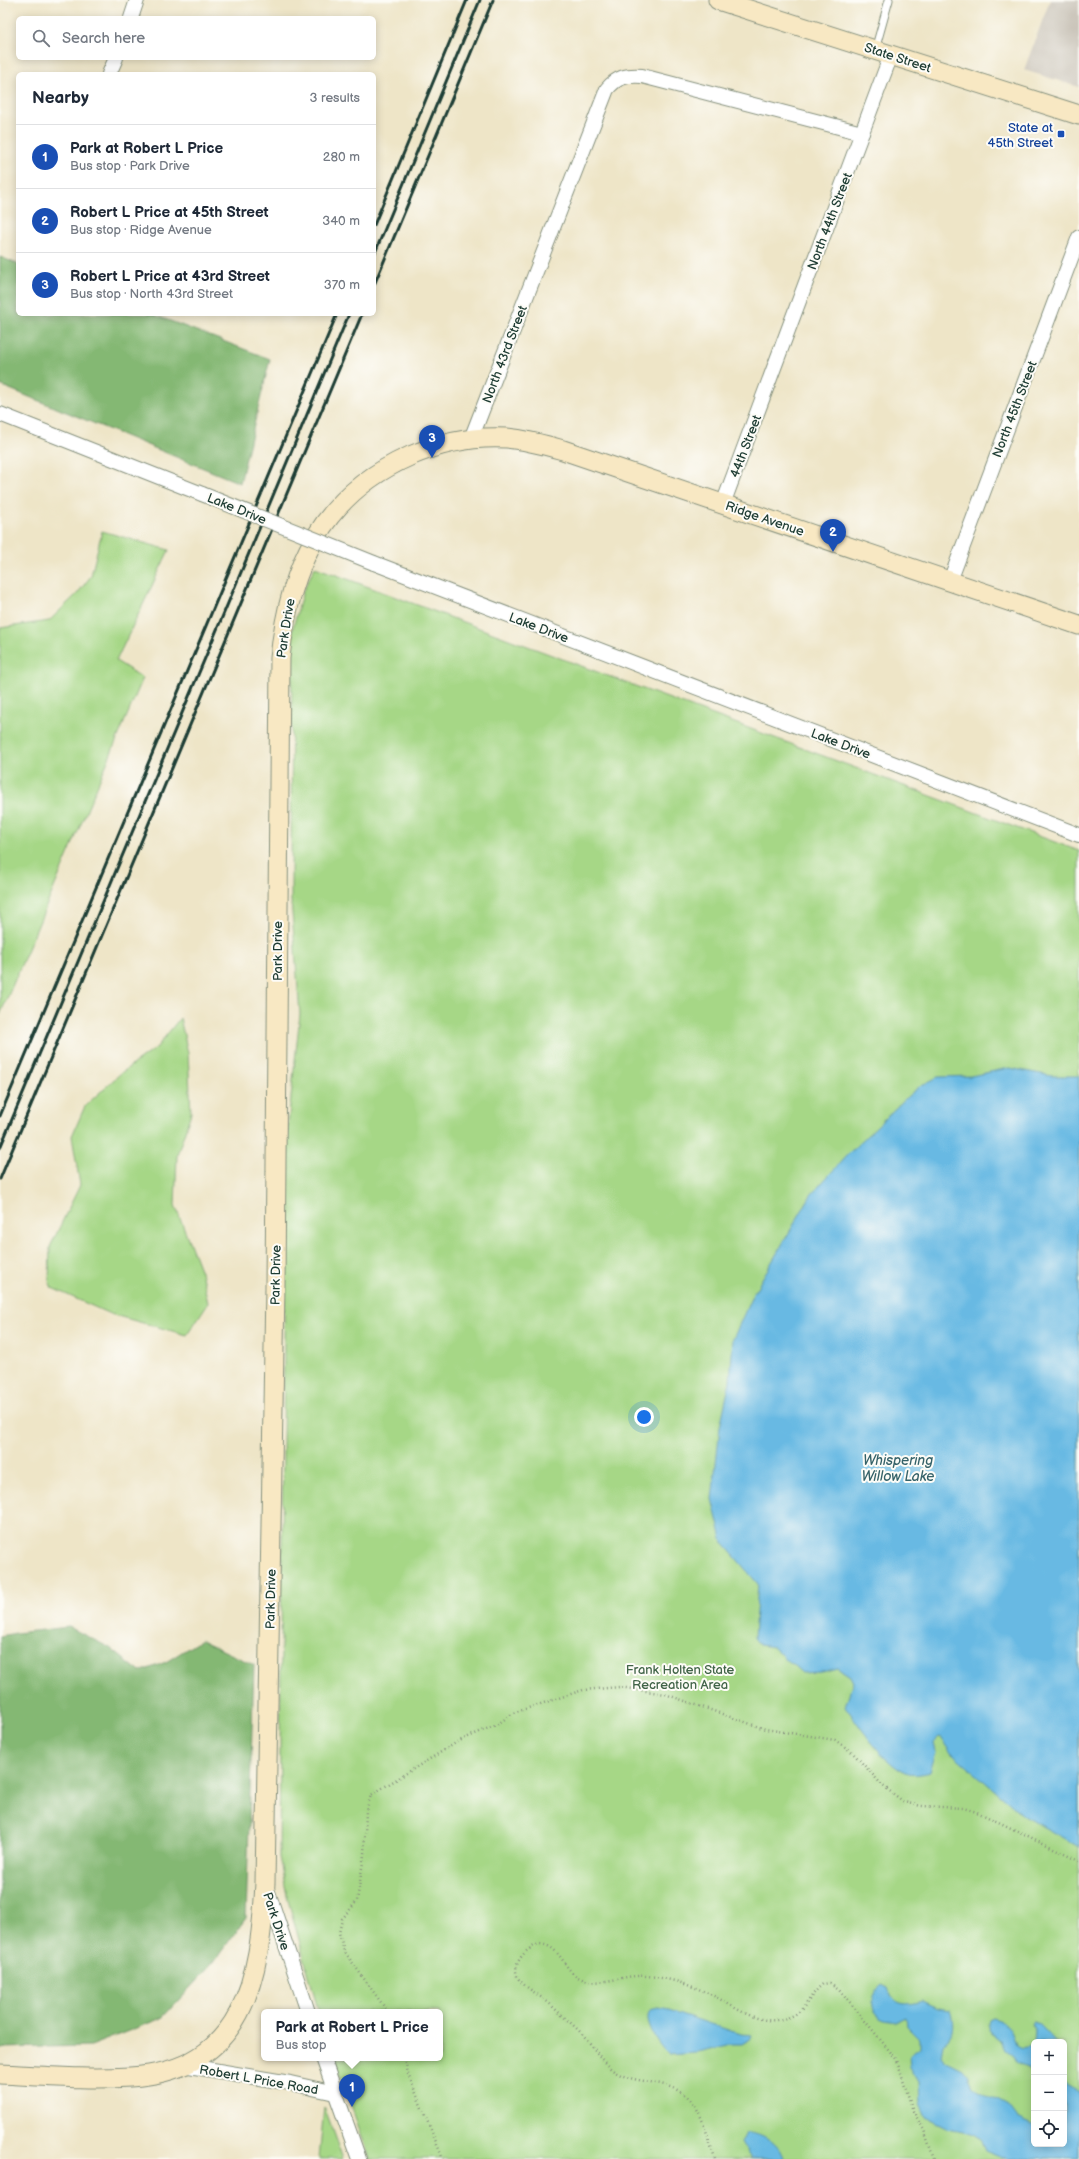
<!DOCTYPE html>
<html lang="en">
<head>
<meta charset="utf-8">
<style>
  body { margin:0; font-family:"Balsamiq Sans",sans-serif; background:#f6f6f7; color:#1f2937 }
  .controls { position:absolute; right:12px; bottom:12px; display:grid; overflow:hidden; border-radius:6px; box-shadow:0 2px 10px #0003 }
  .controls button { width:36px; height:36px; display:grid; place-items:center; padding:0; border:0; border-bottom:1px solid #e0e1e3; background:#fff; color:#1f2937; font:20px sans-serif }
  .you { position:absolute; left:644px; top:1417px; width:14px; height:14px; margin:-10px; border:3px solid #fff; border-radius:50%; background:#1a73e8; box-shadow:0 0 0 6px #1a73e833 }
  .badge { display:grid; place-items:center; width:26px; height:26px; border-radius:50%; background:#111827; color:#fff; font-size:13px; font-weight:700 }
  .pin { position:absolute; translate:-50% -33px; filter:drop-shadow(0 1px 2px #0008) }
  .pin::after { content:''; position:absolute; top:21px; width:14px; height:12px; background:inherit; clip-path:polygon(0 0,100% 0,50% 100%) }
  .popup { position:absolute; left:261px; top:2009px; width:182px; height:52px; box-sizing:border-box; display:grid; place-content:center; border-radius:6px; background:#fff; filter:drop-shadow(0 1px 3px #0005); font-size:13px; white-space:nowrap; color:#747a83 }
  .popup b { font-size:15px; color:#1f2937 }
  .popup::after { content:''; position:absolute; left:50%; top:100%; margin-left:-8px; border:8px solid transparent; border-top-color:#fff }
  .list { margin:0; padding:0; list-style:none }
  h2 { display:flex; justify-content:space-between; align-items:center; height:52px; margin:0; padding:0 16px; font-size:17px }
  h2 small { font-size:13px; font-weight:400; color:#747a83 }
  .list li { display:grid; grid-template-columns:26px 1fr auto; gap:12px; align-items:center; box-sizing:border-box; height:64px; padding:0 16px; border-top:1px solid #e0e1e3 }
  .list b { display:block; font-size:15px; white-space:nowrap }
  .list p { margin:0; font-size:13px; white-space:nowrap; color:#747a83 }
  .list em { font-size:13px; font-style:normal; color:#747a83 }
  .icon { flex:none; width:22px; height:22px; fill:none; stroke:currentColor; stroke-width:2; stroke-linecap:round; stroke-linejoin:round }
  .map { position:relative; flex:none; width:1079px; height:2159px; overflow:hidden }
  .search { position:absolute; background:#fff; box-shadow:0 2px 10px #0003; left:16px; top:16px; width:360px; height:44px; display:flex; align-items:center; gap:10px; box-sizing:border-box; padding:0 14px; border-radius:6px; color:#747a83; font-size:15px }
  .panel { position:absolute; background:#fff; box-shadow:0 2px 10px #0003; left:16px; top:72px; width:360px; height:244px; border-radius:6px }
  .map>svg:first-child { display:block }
</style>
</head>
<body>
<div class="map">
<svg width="1079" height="2159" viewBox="0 0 1079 2159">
  <rect width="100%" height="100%" fill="#fdfcf7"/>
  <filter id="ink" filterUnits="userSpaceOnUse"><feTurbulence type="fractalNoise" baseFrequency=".025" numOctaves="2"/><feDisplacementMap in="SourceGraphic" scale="8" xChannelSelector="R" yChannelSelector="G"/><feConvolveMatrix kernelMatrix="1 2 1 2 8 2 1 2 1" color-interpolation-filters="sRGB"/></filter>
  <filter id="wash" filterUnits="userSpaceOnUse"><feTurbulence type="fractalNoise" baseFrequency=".012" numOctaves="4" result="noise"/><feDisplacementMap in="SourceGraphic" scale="16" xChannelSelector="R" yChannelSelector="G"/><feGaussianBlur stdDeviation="0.9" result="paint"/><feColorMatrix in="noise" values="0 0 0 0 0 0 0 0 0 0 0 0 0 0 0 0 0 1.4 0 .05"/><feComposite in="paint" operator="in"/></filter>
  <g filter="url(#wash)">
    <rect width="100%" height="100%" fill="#eee5c7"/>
    <polygon fill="#c9c3b8" points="1050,0 1079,0 1079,87 1024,70"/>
    <g fill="#a6d786" stroke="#628a5d" fill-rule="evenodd">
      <polygon points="102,531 169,550 116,661 143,678 0,1015 0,628 49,621 77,594 91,576"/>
      <path d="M 315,567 L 1079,851 L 1079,2159 L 370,2159 L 334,2058 L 440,2058 L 440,2012 L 319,2012 L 288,1900 L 279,1857 L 286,1144 L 300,1014 L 291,900 L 292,631 L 303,591 ZM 1034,2042 L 1064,2042 L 1064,2144 L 1034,2144 Z"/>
      <polygon points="180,1018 188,1053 191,1113 177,1155 175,1205 201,1272 208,1303 187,1335 110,1314 52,1288 49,1281 50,1247 80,1185 72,1136 85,1106 121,1073 157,1047"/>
      <polygon points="324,2107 343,2159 319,2159"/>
    </g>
    <g fill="#84b873" stroke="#527a54">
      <polygon points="0,257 18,264 18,314 152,314 270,359 240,483 0,385"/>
      <polygon points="69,1627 110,1648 140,1672 166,1662 201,1640 254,1665 246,1918 213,1963 162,2018 90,2046 0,2048 0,1636 16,1633"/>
    </g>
    <g fill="#67b9e3" stroke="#437b8c">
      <path d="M 1009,1068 L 1052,1076 L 1079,1076 L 1079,1847 L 1024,1816 L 952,1753 L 942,1739 L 939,1738 L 934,1743 L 936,1752 L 930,1772 C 924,1774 911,1776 906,1773 C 883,1763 860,1726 845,1706 L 853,1682 L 850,1676 L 838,1668 L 822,1672 L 802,1673 L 773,1647 L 760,1645 L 754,1638 L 758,1584 L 723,1543 L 712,1499 L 720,1427 L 730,1381 L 733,1339 L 752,1296 L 811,1195 L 847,1155 L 908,1096 L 920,1086 L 938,1077 L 971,1076 Z"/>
      <path d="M 882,1985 L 888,1988 C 894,2006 905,2006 922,2001 L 937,2008 L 951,2010 C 955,2022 956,2037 943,2043 L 941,2056 L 945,2061 L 963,2070 L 967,2075 L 972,2086 L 1008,2106 L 1017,2118 L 1034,2126 L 1034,2144 L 1064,2144 L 1064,2082 L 1079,2091 L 1079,2159 L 1007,2159 L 985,2150 L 981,2141 L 975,2136 L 963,2131 L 946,2128 L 926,2118 L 920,2103 L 919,2082 L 910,2067 L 909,2055 L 919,2048 L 919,2038 L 907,2026 L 906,2017 L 896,2022 C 892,2021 887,2021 883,2019 C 868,2012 871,1994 882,1985 Z"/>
      <path d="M 658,2008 L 669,2010 L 740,2034 L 752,2035 L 750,2040 L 742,2045 L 728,2045 L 696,2052 L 668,2054 C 659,2046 642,2022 650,2010 Z"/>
      <path d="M 992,2018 C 1009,2021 1012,2032 1016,2045 L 1021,2049 L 1032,2047 L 1034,2043 L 1034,2079 L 1029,2070 L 1016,2062 L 1013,2056 L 1004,2049 L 1000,2040 L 989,2031 L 987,2025 L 988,2020 Z"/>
      <polygon points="1033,2022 1039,2024 1056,2042 1034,2042 1035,2031 1031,2024"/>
      <path d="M 746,2132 C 760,2131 781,2144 783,2159 L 751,2159 L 741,2142 Z"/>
    </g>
  </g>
  <g filter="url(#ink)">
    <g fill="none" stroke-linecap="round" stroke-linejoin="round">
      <defs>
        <polyline id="lane" points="875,50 889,0"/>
        <g id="street">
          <polyline points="131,18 137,0"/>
          <polyline points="109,74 116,58"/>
          <polyline points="0,414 202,494"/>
          <path d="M 471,439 L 607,89 C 617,77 626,75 642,76 L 862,133"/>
          <polyline points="723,504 891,55"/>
          <polyline points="374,563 1079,835"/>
          <polyline points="950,581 1079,237"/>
          <polyline points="267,1889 308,2012"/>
          <polyline points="323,2058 359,2159"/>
          <polyline points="183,2065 290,2083 335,2093"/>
        </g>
        <g id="secondary">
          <polyline points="718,0 1079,115"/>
          <path d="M 0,2074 C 43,2076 87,2080 130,2077 C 245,2070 260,1978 265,1883 L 275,1287 L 280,658 C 289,567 322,495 410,456 C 440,443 473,436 507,438 C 526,440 545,445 563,450 L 1079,625"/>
        </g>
      </defs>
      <use href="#lane" stroke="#86917e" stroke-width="9"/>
      <use href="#street" stroke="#86917e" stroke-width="16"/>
      <use href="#secondary" stroke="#86917e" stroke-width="21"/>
      <g stroke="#86917e" stroke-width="2.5" stroke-dasharray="1 3" stroke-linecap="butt">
        <polyline points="388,2012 344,1951 339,1933 342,1919 357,1901 364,1855 366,1811 371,1795 459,1741 498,1724 513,1713 583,1690 620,1687 665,1694 765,1729 835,1740 852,1752 883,1786 904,1802 921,1806 963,1808 977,1812 1079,1860"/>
        <polyline points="405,2058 408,2074 443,2159"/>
        <path d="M 715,2159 C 709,2142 702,2110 689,2098 C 670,2079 642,2085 619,2074 C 604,2067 595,2048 584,2036 C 574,2025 562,2016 551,2005 C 543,1997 520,1985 517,1976 C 512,1962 528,1947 539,1944 C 562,1945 563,1972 582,1979 C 600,1986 618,1977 636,1976 C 650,1975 662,1978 675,1981 C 688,1985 700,1989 712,1995 C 732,2005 754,2023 777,2020 C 807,2016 804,2000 823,1984 L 830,1983 L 839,1989 L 897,2060 L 913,2111 L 924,2130 L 934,2159"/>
      </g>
      <use href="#lane" stroke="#fff" stroke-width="7"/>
      <use href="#street" stroke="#fff" stroke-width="14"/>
      <use href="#secondary" stroke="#f8e8c3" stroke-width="19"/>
      <g stroke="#1f3d34" stroke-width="3">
        <polyline points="374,225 467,0"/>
        <polyline points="374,255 480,0"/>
        <polyline points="374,285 493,0"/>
        <polyline points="0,1116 337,314"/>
        <polyline points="0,1148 349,314"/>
        <polyline points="0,1179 362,314"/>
      </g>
      <defs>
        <polyline id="street-bridge" points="202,494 374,563"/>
      </defs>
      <use href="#street-bridge" stroke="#86917e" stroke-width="16" stroke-linecap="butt"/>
      <use href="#street-bridge" stroke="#fff" stroke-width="14"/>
    </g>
  </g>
  <rect fill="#1a4fb4" stroke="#fdfcf7" stroke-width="1.5" x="1057" y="130" width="8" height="8" rx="2"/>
  <g text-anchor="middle" stroke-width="4" stroke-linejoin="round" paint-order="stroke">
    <g font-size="13" fill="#1f3d34" stroke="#fdfcf7">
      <text transform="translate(898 57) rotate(18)" y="5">State Street</text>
      <text transform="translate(829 221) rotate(-69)" y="5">North 44th Street</text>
      <text transform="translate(504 354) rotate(-69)" y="5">North 43rd Street</text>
      <text transform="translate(1014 409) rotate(-69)" y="5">North 45th Street</text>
      <text transform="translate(745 446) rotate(-69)" y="5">44th Street</text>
      <text transform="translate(237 508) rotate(22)" y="5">Lake Drive</text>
      <text transform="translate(765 518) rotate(19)" y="5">Ridge Avenue</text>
      <text transform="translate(539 627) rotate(21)" y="5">Lake Drive</text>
      <text transform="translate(285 628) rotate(-81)" y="5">Park Drive</text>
      <text transform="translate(841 743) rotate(21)" y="5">Lake Drive</text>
      <text transform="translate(277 951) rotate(-90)" y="5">Park Drive</text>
      <text transform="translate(275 1275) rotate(-89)" y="5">Park Drive</text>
      <text transform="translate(270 1599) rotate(-89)" y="5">Park Drive</text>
      <text transform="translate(277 1921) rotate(72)" y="5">Park Drive</text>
      <text transform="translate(259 2079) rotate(10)" y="5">Robert L Price Road</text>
    </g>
    <g font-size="13" fill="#164399" stroke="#fdfcf7" text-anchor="end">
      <text x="1053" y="132">State at<tspan x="1053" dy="15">45th Street</tspan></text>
    </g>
    <g font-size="13" fill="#416448" stroke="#fdfcf7">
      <text x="680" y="1674">Frank Holten State<tspan x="680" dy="15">Recreation Area</tspan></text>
    </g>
    <g font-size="14" font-style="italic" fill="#356269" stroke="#fdfcf7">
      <text x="898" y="1465">Whispering<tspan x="898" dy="16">Willow Lake</tspan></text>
    </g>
  </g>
</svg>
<div class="controls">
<button>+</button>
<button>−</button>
<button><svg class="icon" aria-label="locate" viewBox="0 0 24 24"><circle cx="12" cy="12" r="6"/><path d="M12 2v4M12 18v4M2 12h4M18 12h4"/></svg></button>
</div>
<div class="you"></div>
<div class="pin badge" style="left:352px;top:2107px;background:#1a4fb4">1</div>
<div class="popup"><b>Park at Robert L Price</b>Bus stop</div>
<div class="pin badge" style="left:833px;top:552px;background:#1a4fb4">2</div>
<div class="pin badge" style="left:432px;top:458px;background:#1a4fb4">3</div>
<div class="search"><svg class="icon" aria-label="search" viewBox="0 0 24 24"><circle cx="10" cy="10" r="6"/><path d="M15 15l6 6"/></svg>Search here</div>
<section class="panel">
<h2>Nearby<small>3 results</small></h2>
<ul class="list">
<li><span class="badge" style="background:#1a4fb4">1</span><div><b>Park at Robert L Price</b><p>Bus stop · Park Drive</p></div><em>280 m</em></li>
<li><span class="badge" style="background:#1a4fb4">2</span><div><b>Robert L Price at 45th Street</b><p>Bus stop · Ridge Avenue</p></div><em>340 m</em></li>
<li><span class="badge" style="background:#1a4fb4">3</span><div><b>Robert L Price at 43rd Street</b><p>Bus stop · North 43rd Street</p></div><em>370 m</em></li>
</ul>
</section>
</div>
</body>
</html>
